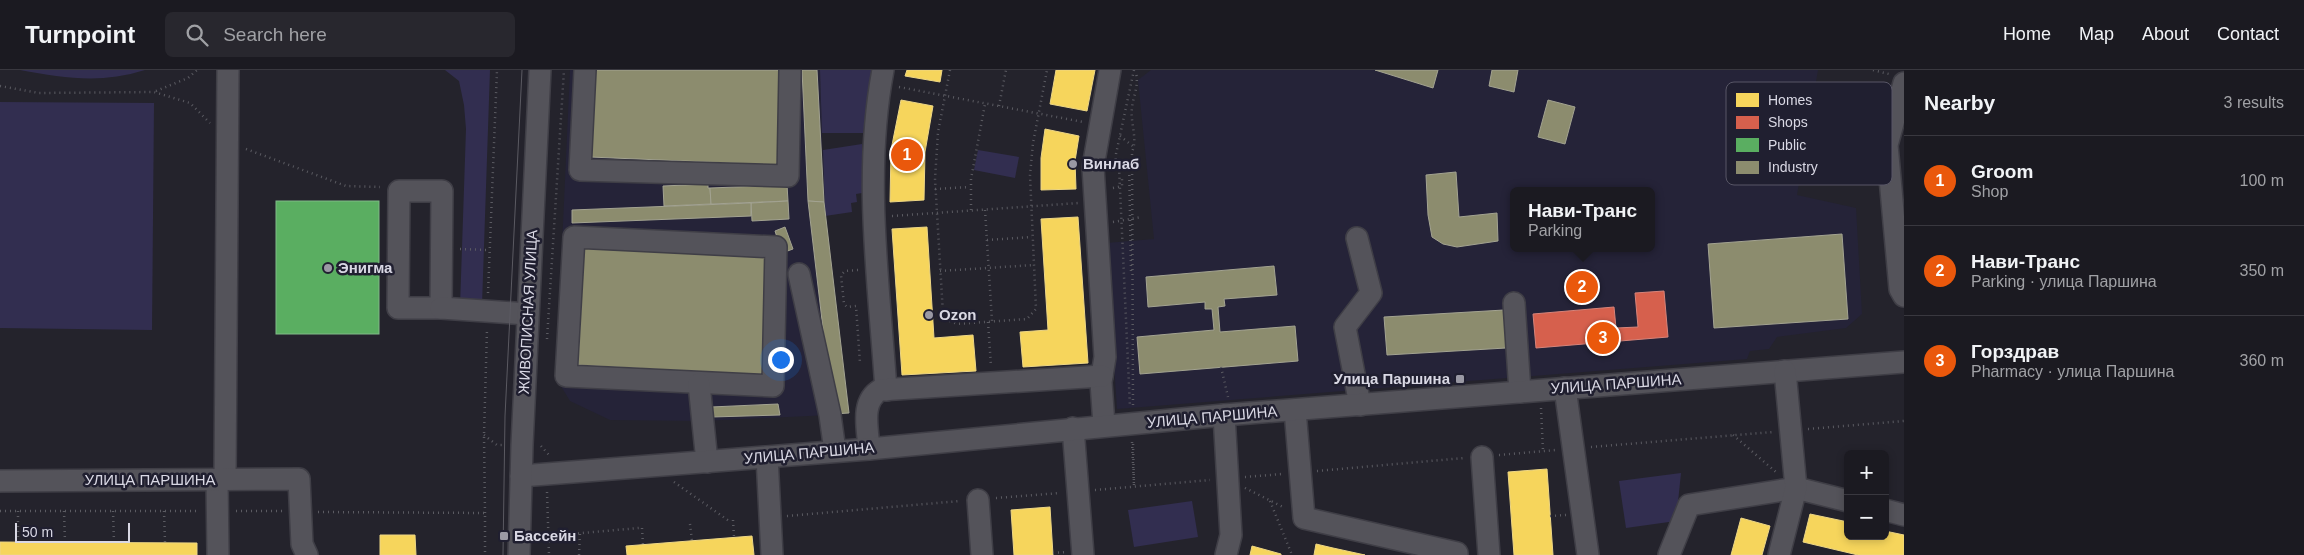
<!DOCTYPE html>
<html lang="en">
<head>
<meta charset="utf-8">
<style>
  body { margin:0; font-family:Arial,sans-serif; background:#28272e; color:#f1f3f6 }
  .controls { position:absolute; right:15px; bottom:15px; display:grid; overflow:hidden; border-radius:8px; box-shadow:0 2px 8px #0003 }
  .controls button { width:45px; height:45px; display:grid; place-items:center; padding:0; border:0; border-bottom:1px solid #39383f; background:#1b1a21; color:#f1f3f6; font:25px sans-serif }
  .scale { position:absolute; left:15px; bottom:12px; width:115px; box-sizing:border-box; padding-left:5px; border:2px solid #d9d8e4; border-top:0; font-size:14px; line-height:18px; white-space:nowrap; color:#d9d8e4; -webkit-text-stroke:4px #201f30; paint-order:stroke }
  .you { position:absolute; left:780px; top:289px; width:18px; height:18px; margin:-12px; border:4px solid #fff; border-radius:50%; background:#1a73e8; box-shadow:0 0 0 8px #1a73e833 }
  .badge { display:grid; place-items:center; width:32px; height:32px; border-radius:50%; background:#ea580c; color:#fff; font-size:16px; font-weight:700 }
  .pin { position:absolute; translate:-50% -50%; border:2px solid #fff; box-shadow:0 1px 5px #0006 }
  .popup { position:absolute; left:1510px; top:117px; width:145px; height:65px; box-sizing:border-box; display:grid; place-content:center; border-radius:8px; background:#1b1a21; filter:drop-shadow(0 1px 4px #0005); font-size:16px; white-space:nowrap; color:#a0a1a5 }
  .popup b { font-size:19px; color:#f1f3f6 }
  .popup::after { content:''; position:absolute; left:50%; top:100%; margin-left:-10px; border:10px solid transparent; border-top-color:#1b1a21 }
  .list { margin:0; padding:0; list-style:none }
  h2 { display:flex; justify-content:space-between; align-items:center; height:65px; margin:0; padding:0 20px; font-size:21px }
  h2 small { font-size:16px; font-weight:400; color:#a0a1a5 }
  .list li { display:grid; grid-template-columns:32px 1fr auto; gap:15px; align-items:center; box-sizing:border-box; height:90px; padding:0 20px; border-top:1px solid #39383f }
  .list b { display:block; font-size:19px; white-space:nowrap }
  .list p { margin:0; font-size:16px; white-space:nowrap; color:#a0a1a5 }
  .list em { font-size:16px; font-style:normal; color:#a0a1a5 }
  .icon { flex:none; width:28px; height:28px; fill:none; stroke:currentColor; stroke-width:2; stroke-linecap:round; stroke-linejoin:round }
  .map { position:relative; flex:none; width:1904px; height:485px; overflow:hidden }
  header { display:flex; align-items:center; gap:30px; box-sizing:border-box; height:70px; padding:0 25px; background:#1b1a21; border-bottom:1px solid #39383f }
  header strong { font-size:24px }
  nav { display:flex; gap:28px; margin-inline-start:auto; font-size:18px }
  .search { width:350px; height:45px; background:#28272e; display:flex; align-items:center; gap:12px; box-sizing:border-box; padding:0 18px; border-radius:8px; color:#a0a1a5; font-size:19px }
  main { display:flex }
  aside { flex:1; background:#1b1a21 }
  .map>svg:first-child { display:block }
</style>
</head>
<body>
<header>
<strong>Turnpoint</strong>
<div class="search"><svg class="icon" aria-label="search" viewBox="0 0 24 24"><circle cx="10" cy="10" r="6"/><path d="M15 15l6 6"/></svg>Search here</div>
<nav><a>Home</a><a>Map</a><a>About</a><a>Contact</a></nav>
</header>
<main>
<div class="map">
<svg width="1904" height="485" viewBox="0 0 1904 485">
  <rect width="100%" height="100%" fill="#24232c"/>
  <g fill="#252338" fill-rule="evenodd">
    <polygon points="570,0 820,0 830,345 702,351 610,350 570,331 556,308"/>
    <path d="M 1151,0 L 1818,0 L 1797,125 L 1856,138 L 1862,244 L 1846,258 L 1777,267 L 1769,279 L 1750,281 L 1747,289 L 1117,339 L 1106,173 L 1154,169 L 1138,10 ZM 1513,121 L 1651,121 L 1651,178 L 1513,178 Z"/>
  </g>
  <g fill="#322e50">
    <path d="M 20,0 L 145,0 C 100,14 65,8 20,0 Z"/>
    <polygon points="445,0 490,0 482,235 460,237 466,59 464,35 459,11"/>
    <polygon points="820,0 875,0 863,63 822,63"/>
    <polygon points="0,32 154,33 152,260 0,258"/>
    <polygon points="862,74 862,123 856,124 857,132 851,133 852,142 825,146 823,80"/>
    <polygon points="978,80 1019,87 1015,108 974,100"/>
    <polygon points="1681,403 1676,451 1626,458 1619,411"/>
    <polygon points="1192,431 1198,467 1134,477 1128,440"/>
  </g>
  <g fill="#f6d55c" stroke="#edd685">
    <polygon points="907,0 942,0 940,12 905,6"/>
    <polygon points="1056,0 1095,0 1087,41 1050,34"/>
    <polygon points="901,30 933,36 925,82 924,130 890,132 891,80"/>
    <polygon points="1045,59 1079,66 1075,91 1076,119 1041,120 1041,88"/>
    <polygon points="1078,147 1088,293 1023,297 1020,262 1048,260 1041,149"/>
    <polygon points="927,157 934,268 973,265 976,301 902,305 892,159"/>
    <polygon points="1547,399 1553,485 1514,485 1508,402"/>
    <polygon points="1050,437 1053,485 1014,485 1011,440"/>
    <polygon points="1810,444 1848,452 1848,466 1885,466 1885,461 1904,465 1904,485 1858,485 1803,472"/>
    <polygon points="1741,448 1770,456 1762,485 1731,485"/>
    <polygon points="380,465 415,465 416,485 380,485"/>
    <polygon points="752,466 754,485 627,485 626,476"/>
    <polygon points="0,472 197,473 197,485 0,485"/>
    <polygon points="1316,474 1333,478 1365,485 1314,485"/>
    <polygon points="1252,476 1281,484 1281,485 1250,485"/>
  </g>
  <polygon fill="#d6604d" stroke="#d7847a" points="1664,221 1668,267 1536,278 1533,244 1614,237 1616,258 1638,257 1635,223"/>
  <rect fill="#5aae61" stroke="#80bb88" x="276" y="131" width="103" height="133"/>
  <g fill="#8c8c6e" stroke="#a3a391">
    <polygon points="594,0 781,0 777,95 590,87"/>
    <polygon points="802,0 817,0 824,132 808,131"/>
    <polygon points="1375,0 1438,0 1433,18"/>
    <polygon points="1492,0 1518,0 1514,22 1489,16"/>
    <polygon points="1548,30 1575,37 1565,74 1538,67"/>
    <polygon points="1456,102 1459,147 1497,143 1498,171 1457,177 1443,174 1432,167 1428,145 1426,105"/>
    <polygon points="708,114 708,118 710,118 711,134 664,136 663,116"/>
    <polygon points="787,115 788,131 711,134 710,118"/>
    <polygon points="788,131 789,149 752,151 751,133"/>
    <polygon points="808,131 824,132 849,343 833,344"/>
    <polygon points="751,133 751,146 572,153 572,140"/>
    <polygon points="785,157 793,179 782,183 775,161"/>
    <polygon points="1842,164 1848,249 1714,258 1708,174"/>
    <polygon points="584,175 771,186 765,305 578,295"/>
    <polygon points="1274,196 1277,225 1224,229 1225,236 1218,237 1220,262 1295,256 1298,291 1140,304 1137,267 1214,260 1212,239 1205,239 1205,232 1148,237 1146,207"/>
    <polygon points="1504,240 1506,278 1387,285 1384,247"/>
    <polygon points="778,334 780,345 712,347 711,337"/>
  </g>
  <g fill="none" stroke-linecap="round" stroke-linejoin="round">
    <defs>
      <g id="minor">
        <polyline points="585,0 580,100 788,106 790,0"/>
        <path d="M 883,0 C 863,105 879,214 886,320"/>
        <polyline points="1904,13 1887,75 1900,219 1904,226"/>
        <polygon points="399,121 442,121 441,238 398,238"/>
        <polygon points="574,167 776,177 773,316 566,306"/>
        <polyline points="1357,168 1371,223 1345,257 1360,335"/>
        <polyline points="799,204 830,345 835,381"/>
        <polyline points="1514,233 1520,322"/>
        <polyline points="441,238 528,244"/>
        <polyline points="699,314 707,392"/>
        <polyline points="1565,318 1588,485"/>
        <polyline points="1295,340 1304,448 1457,483 1457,485"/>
        <polyline points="1224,345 1231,465 1226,485"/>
        <polyline points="1104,355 1101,312 1105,287 1093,97 1110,0"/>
        <polyline points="1073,358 1083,485"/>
        <path d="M 869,379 C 868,359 860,332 880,320 L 1102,306"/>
        <polyline points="767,387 772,485"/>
        <polyline points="1482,387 1489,485"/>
        <polyline points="521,406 869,379 1224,345 1904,292"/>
        <polyline points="225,409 228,0"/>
        <polyline points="217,410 218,485"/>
        <polyline points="0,411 299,409 302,474 307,485"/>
        <polyline points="978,430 982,485"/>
        <polyline points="1885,440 1904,445"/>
        <polyline points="519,485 522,375 540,0"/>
        <polyline points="1669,485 1689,435 1796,418 1848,431"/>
        <polyline points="1779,485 1796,418 1785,301"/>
      </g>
    </defs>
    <use href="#minor" stroke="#3f3e46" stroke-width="24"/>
    <g stroke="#5b5b62" stroke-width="2.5" stroke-dasharray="1 4" stroke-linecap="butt">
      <polyline points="950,0 938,62 935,109 943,244 950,251 957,254 1027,249 1036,239 1030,105 1033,73 1047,0"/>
      <polyline points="1873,0 1889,4"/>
      <polyline points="0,16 39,23 154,22 190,33 210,53"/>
      <polyline points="899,17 1083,52"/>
      <polyline points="156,21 188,8 197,0"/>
      <polyline points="999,36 1006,0"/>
      <polyline points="1120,66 1134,77"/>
      <polyline points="246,79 346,116 380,117"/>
      <polyline points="1129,90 1131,202"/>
      <polyline points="1110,99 1119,97 1130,337"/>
      <polyline points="1115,99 1116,84 1134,0"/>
      <polyline points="1113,118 1122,116 1122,109"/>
      <polyline points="935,119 970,117"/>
      <polyline points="971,140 971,109 985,34"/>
      <polyline points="985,140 992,251"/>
      <polyline points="892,146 1079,133"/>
      <polyline points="1113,152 1142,147"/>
      <polyline points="987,170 1032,167"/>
      <polyline points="460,179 488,180"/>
      <polyline points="858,200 845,201 841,205 844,234 847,237 856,236 860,293"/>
      <polyline points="940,201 1034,195"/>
      <polyline points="488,223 497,0"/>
      <polyline points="988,252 991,296"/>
      <polyline points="547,269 564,0"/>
      <polyline points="1221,297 1228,327"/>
      <path d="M 1133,335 L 1132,82 C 1138,68 1130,53 1132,38 C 1133,26 1139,17 1136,3"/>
      <polyline points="1541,338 1543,381"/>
      <polyline points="1808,359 1904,351"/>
      <polyline points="484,365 497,375 504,375"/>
      <polyline points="1733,365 1776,402"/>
      <polyline points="1132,372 1134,416 1133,371"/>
      <polyline points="541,376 549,385"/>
      <polyline points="1591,377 1773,362"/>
      <polyline points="1499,385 1556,380"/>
      <polyline points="1317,401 1464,388"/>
      <polyline points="1245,407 1282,404"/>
      <polyline points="674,412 729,451"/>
      <polyline points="1245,418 1285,438"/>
      <polyline points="1095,420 1210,410"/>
      <polyline points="547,422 549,485"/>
      <polyline points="996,428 1060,423"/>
      <polyline points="1270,431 1292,485"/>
      <polyline points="0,441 200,441"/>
      <polyline points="18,441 18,472"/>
      <polyline points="64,441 65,472"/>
      <polyline points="113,441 114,472"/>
      <polyline points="164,441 165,472"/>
      <polyline points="236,441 283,441"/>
      <polyline points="318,442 485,443 485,485"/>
      <polyline points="485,443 484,365 487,259"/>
      <polyline points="787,446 960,431"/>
      <polyline points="1550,446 1566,445"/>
      <polyline points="733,450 734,467"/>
      <polyline points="690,454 692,471"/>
      <polyline points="642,458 643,475"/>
      <polyline points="548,466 639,458"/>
      <polyline points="1053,483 1066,482"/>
      <polyline points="579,485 580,463"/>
    </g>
    <use href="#minor" stroke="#54535a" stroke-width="21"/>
    <polyline stroke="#5b5a62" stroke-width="1" points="503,485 505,346 522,0"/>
  </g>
  <g fill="#9a99a4" stroke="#201f30" stroke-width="2">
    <circle cx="1073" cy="94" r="5"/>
    <circle cx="328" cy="198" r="5"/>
    <circle cx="929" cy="245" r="5"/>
    <rect x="1455" y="304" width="10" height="10" rx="2.5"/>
    <rect x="499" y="461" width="10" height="10" rx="2.5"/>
  </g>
  <g text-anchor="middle" stroke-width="5" stroke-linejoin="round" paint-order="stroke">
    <g font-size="15" font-weight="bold" fill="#d9d8e4" stroke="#201f30" text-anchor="start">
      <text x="1083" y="99">Винлаб</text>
      <text x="338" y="203">Энигма</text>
      <text x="939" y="250">Ozon</text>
      <text x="1450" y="314" text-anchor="end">Улица Паршина</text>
      <text x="514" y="471">Бассейн</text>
    </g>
    <g font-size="15" fill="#d9d8e4" stroke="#201f30">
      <text transform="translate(528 242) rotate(-87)" y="5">ЖИВОПИСНАЯ УЛИЦА</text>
      <text transform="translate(1616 314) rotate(-4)" y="5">УЛИЦА ПАРШИНА</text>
      <text transform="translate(1212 347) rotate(-5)" y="5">УЛИЦА ПАРШИНА</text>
      <text transform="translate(809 383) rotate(-5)" y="5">УЛИЦА ПАРШИНА</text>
      <text x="150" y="415">УЛИЦА ПАРШИНА</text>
    </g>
  </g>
  <rect x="1726" y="12" width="166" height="103" rx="8" fill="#201f30" stroke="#585666" stroke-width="1"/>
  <rect x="1736" y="23" width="23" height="14" fill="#f6d55c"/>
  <rect x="1736" y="46" width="23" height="13" fill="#d6604d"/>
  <rect x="1736" y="68" width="23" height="14" fill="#5aae61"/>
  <rect x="1736" y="91" width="23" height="13" fill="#8c8c6e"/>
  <g font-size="14" fill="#d9d8e4">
    <text x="1768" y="35">Homes</text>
    <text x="1768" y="57">Shops</text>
    <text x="1768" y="80">Public</text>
    <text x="1768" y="102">Industry</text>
  </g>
</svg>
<div class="controls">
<button>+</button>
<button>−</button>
</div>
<div class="scale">50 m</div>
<div class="you"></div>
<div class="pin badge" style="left:907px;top:85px">1</div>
<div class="pin badge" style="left:1582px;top:217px">2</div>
<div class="popup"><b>Нави-Транс</b>Parking</div>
<div class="pin badge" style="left:1603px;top:268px">3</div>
</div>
<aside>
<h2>Nearby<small>3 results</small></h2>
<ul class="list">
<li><span class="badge">1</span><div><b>Groom</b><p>Shop</p></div><em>100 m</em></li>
<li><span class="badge">2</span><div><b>Нави-Транс</b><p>Parking · улица Паршина</p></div><em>350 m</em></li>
<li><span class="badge">3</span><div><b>Горздрав</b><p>Pharmacy · улица Паршина</p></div><em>360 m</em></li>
</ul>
</aside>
</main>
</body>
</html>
